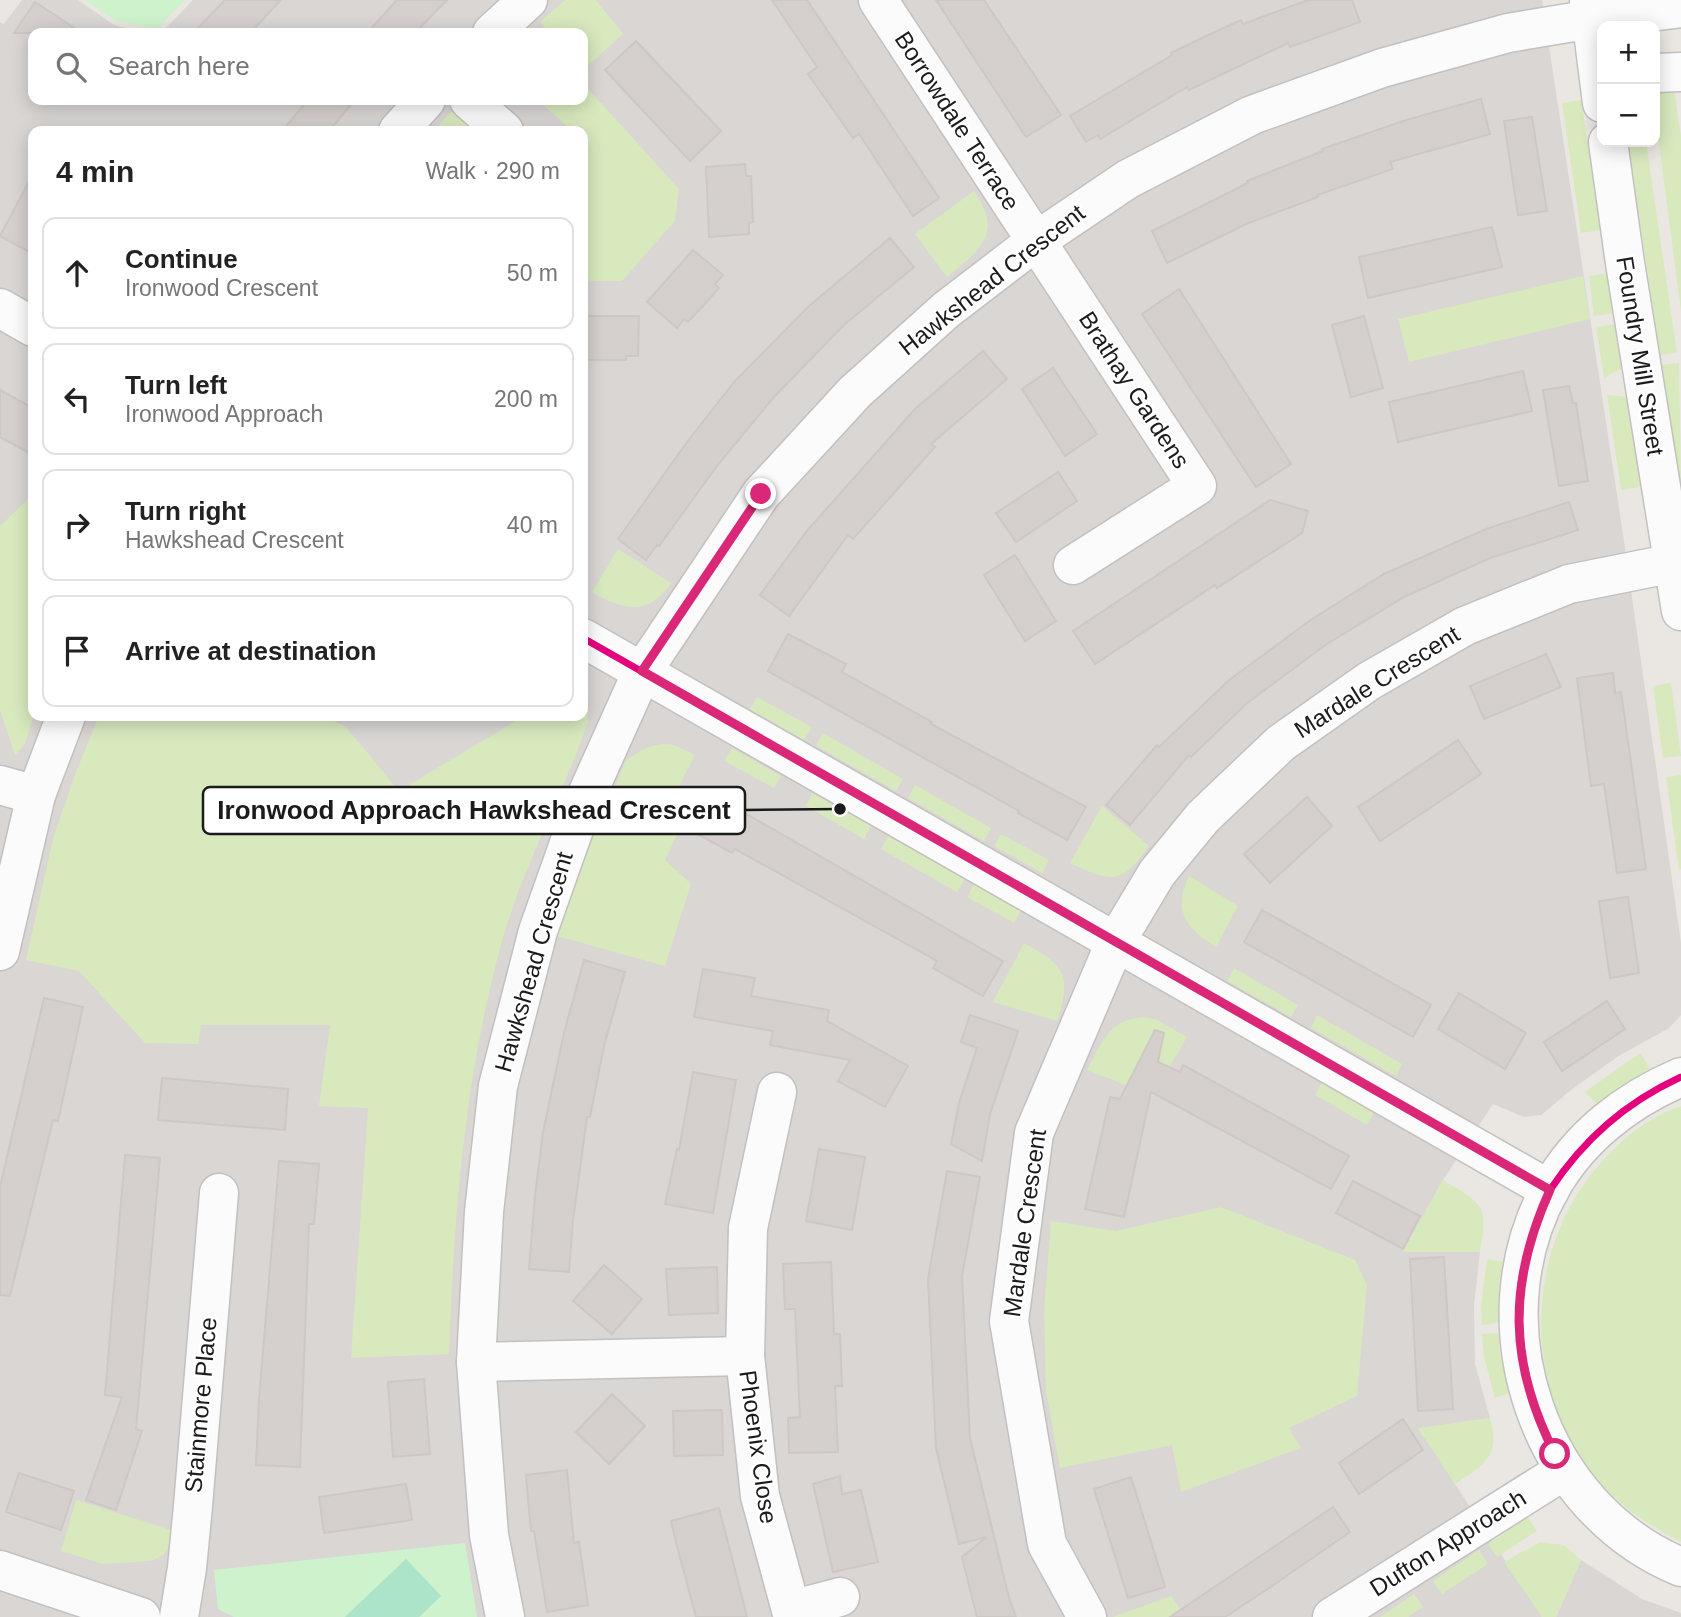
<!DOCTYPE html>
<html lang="en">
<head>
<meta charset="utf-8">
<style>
  body { margin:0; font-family:Helvetica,sans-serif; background:#f2f2f2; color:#222 }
  .controls { position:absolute; right:21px; top:21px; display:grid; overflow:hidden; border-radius:14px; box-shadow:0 4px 18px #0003 }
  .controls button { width:63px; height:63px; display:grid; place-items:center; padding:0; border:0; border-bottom:2px solid #e0e0e0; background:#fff; color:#222; font:35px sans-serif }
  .stop { position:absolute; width:21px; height:21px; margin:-16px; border:5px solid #db2777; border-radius:50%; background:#fff }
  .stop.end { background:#db2777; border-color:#fff; box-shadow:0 2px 7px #0008 }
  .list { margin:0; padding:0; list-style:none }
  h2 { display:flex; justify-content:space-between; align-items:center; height:91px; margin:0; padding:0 28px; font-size:30px }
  h2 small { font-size:23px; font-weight:400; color:#767676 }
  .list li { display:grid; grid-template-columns:46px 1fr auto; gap:21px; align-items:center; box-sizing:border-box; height:112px; margin:0 14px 14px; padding:0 14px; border:2px solid #e0e0e0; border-radius:14px }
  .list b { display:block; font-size:26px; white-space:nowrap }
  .list p { margin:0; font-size:23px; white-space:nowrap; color:#767676 }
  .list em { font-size:23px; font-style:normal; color:#767676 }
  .icon { flex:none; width:38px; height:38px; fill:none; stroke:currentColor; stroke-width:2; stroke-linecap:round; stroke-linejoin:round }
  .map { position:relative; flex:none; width:1681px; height:1617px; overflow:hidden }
  .search { position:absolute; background:#fff; box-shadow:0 4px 18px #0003; left:28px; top:28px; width:560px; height:77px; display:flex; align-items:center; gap:18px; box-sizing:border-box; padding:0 24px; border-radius:14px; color:#767676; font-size:26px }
  .panel { position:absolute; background:#fff; box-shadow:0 4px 18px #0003; left:28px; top:126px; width:560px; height:595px; border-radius:14px }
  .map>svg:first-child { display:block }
</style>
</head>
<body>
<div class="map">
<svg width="1681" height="1617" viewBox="0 0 1681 1617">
  <rect width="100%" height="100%" fill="#eae7e2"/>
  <g fill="#d9d6d4" fill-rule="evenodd">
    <path d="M 22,0 L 78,0 L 114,25 L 148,33 L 33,33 L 33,100 L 583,100 L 583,33 L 161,33 L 193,0 L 1542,0 L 1624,541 L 1681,943 L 1681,1015 L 1669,1028 L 1617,1057 L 1571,1090 L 1541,1115 L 1524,1117 L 1493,1104 L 1443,1180 L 1403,1252 L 1480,1252 L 1474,1305 L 1475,1364 L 1490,1418 L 1419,1429 L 1542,1617 L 0,1617 L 0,22 L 4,24 ZM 33,131 L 583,131 L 583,716 L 33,716 Z"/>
    <polygon points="1581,1560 1642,1599 1681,1613 1681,1617 1556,1617"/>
  </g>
  <g fill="#d8e9be">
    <polygon points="565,0 596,0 623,34 583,70 583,33 550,33 540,22"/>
    <polygon points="583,83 679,189 675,221 622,281 583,281 583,131 572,131 538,100 583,100"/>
    <polygon points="1674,87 1681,136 1681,311 1655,114 1655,92"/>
    <polygon points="1581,100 1601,230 1581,233 1562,103"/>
    <polygon points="450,112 466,116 483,131 434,131"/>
    <polygon points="1628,142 1646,142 1677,353 1660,355"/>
    <path d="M 974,191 C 1004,234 980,250 947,277 L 915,234 Z"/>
    <polygon points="1608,273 1614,313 1594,316 1589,276"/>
    <polygon points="1583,276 1590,319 1409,362 1398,319"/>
    <polygon points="1616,324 1622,368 1604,378 1596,327"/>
    <polygon points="1679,363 1681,480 1679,480 1661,365"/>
    <polygon points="1607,395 1627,397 1641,487 1621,490"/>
    <polygon points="33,499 34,716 24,746 15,755 0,710 0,526 27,500"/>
    <path d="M 618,549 L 671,583 C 648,617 623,610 592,592 Z"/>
    <polygon points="1671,683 1681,756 1663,758 1653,686"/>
    <path d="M 583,696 L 588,710 L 588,722 C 563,794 526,861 504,934 C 465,1071 454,1212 449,1354 L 351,1358 L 368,1108 L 319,1106 L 330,1025 L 201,1025 L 198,1044 L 145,1043 L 79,971 L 26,960 L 53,839 L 76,772 L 99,716 L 323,716 L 346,727 L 399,791 L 524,716 L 583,716 Z"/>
    <polygon points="757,697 812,727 804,740 750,709"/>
    <polygon points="823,733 903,779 896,791 816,746"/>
    <path d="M 661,744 L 674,745 L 695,755 L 674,796 L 667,827 L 678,832 L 665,860 L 691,884 L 665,966 L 557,936 L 570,894 L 625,762 C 636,752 646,747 661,744 Z"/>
    <polygon points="732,748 781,776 774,788 724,761"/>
    <polygon points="1681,775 1681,869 1679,870 1666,777"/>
    <polygon points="915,785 991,828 984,841 908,798"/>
    <polygon points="812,793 871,826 864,839 806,806"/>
    <path d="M 1102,806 L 1149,846 C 1121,885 1112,883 1070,863 Z"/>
    <polygon points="1001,834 1049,860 1042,873 994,846"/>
    <polygon points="888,836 965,879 957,892 881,849"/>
    <path d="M 1189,876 L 1238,906 L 1216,947 C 1186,929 1172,911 1189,876 Z"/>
    <polygon points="974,884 1021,910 1014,923 967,897"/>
    <path d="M 1024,943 C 1065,966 1072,975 1057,1021 L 993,1002 Z"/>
    <polygon points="1234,968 1298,1005 1291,1017 1227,981"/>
    <polygon points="1317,1015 1402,1064 1396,1076 1311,1028"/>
    <path d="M 1142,1017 L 1155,1019 L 1187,1037 L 1153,1096 L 1087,1070 C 1103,1042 1107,1021 1142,1017 Z"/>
    <polygon points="1640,1053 1650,1068 1597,1104 1585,1092"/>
    <polygon points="1323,1081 1375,1110 1367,1125 1315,1095"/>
    <path d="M 1681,1106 L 1681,1542 C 1651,1527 1622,1508 1600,1482 C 1521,1395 1522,1251 1600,1164 C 1624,1137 1647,1118 1681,1106 Z"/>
    <path d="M 1443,1180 C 1483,1204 1489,1205 1480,1252 L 1403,1252 Z"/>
    <polygon points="1221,1207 1355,1260 1367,1285 1357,1396 1289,1428 1301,1448 1181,1492 1172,1445 1060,1468 1046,1391 1044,1310 1051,1221 1116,1231"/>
    <polygon points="1487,1259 1503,1262 1499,1281 1498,1323 1482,1325 1481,1306"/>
    <polygon points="1498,1333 1500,1354 1510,1393 1495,1398 1484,1357 1482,1334"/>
    <path d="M 1490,1418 C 1502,1455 1483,1466 1455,1484 L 1418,1428 Z"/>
    <path d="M 76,1500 L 171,1530 C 171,1546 167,1556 150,1561 L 103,1564 L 61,1551 Z"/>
    <polygon points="1528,1517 1537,1531 1497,1557 1488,1544"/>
    <polygon points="1540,1542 1564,1545 1581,1560 1556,1617 1542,1617 1504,1562"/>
    <polygon points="1479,1550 1488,1564 1442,1594 1433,1581"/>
    <polygon points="1414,1594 1423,1607 1408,1617 1380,1617"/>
    <polygon points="1171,1596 1185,1617 1113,1617"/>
  </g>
  <g fill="#cef3cc">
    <polygon points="85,0 185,0 157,29 116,21"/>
    <polygon points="465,1543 477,1617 419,1617 441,1596 406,1559 345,1617 234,1617 218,1609 214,1570"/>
  </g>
  <polygon fill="#abe4c9" points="406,1559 441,1596 419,1617 345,1617"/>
  <g fill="#d5d0cd" stroke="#cdc8c4" stroke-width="2">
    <polygon points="225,0 281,0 250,33 193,33"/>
    <polygon points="397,0 447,0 415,33 367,33"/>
    <polygon points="772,0 807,0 939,198 913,216 859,134 853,138 808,74 817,67"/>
    <polygon points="936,0 984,0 1061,115 1026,137"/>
    <polygon points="1308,0 1352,0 1360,22 1290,47 1288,43 1189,90 1187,87 1100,139 1098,135 1086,142 1070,116 1172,55 1171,53 1206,36 1241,20 1243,24"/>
    <polygon points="35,2 82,33 14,33"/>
    <polygon points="636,41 721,131 690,161 605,70"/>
    <polygon points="1481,99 1490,134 1390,162 1393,169 1317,195 1318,197 1246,224 1167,263 1152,231 1248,183 1247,181 1323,151 1322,149 1406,120"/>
    <polygon points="308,100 355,100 329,131 282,131"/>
    <polygon points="1532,117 1547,211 1518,215 1504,121"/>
    <polygon points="745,164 746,176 751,176 753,222 749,223 749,234 709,237 706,167"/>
    <polygon points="33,174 33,254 0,236"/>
    <polygon points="1492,227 1502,267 1368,298 1359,257"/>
    <polygon points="890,238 914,267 845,324 773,398 717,466 659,546 657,545 646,560 618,539 687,442 735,381 809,306"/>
    <polygon points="693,250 723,275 715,284 719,288 704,305 688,322 684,319 677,328 647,302"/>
    <polygon points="1179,289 1291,464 1256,487 1142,314"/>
    <polygon points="583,316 639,316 638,356 626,356 626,360 583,360"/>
    <polygon points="1364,316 1383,388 1351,397 1332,325"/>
    <polygon points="983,351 1007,379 931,444 935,447 853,539 848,535 789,616 760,595 806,532 915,409"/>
    <polygon points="1053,368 1097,434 1065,456 1022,389"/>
    <polygon points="1523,371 1532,411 1398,442 1389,402"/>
    <polygon points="1569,386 1573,403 1576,403 1588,481 1559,486 1543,390"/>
    <polygon points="0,390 33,408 33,455 0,437"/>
    <polygon points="1058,472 1077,501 1016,542 996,513"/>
    <polygon points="1270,500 1308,511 1302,533 1217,588 1215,585 1095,664 1073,631"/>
    <polygon points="1569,502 1578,530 1490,558 1404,597 1327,644 1247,703 1191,757 1189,755 1130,825 1106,805 1157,745 1159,747 1228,681 1309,621 1384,574 1486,529"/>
    <polygon points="1015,555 1056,621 1025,641 984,575"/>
    <polygon points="788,634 846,664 842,672 932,722 931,724 1086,807 1067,840 1018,813 1019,811 768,671"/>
    <polygon points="1546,654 1561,687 1484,719 1470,686"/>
    <polygon points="1613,673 1615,693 1621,692 1646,869 1617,873 1604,784 1591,786 1577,678"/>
    <polygon points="1458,740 1481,774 1380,841 1358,807"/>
    <polygon points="701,788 1003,961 983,996 933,968 937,961 883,931 735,849 732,853 681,825"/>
    <polygon points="1307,797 1332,826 1270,883 1244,854"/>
    <polygon points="1628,897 1639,973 1610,978 1599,901"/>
    <polygon points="1262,910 1431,1005 1413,1037 1244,942"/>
    <polygon points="584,960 625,972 604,1046 590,1117 587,1117 573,1220 569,1272 529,1269 535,1196 543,1132 564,1033"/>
    <polygon points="703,969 755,978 751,996 829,1010 827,1021 908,1066 885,1107 838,1081 850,1060 770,1045 773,1031 694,1017"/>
    <polygon points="1459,993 1526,1033 1505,1069 1438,1029"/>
    <polygon points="44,998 83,1007 58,1121 53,1120 10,1296 0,1295 0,1187"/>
    <polygon points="1607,1001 1625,1029 1562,1071 1544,1042"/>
    <polygon points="970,1015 1018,1031 990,1114 982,1161 951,1144 959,1103 977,1048 961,1042"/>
    <polygon points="1155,1030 1164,1033 1158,1062 1180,1072 1183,1065 1349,1156 1331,1189 1151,1092 1124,1217 1085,1209 1110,1097 1120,1099"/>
    <polygon points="693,1072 736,1080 713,1213 665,1204 677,1149 679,1150"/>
    <polygon points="162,1078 288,1089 285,1130 158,1120"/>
    <polygon points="819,1149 865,1157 852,1230 806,1221"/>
    <polygon points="125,1155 160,1158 136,1429 142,1431 116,1510 86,1500 122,1397 105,1395"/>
    <polygon points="279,1161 319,1164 314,1224 309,1224 300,1467 256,1465 259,1399"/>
    <polygon points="947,1171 980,1177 962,1276 970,1438 1009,1598 1016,1617 977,1617 962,1557 987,1537 959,1544 936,1448 928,1279"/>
    <polygon points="1353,1181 1420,1216 1403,1249 1336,1213"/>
    <polygon points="1444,1257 1453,1409 1418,1411 1410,1259"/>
    <polygon points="831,1262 834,1334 840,1334 842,1386 835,1386 838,1452 789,1453 788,1418 800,1417 795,1309 785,1309 783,1264"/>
    <polygon points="604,1265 642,1299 612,1334 573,1301"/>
    <polygon points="717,1267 718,1313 669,1315 666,1269"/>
    <polygon points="424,1379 430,1454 393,1457 388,1382"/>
    <polygon points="612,1394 645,1426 609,1464 576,1432"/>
    <polygon points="722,1410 723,1455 674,1456 673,1411"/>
    <polygon points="1403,1419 1423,1450 1359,1494 1339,1463"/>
    <polygon points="567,1470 574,1543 579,1542 588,1605 547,1612 534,1531 531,1531 526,1475"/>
    <polygon points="19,1473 74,1491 61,1530 6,1512"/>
    <polygon points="840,1476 842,1494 861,1490 878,1562 833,1572 813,1484"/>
    <polygon points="1131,1477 1165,1587 1128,1598 1094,1489"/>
    <polygon points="406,1484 412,1520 324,1533 319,1497"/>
    <polygon points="1333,1507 1350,1532 1272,1586 1225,1617 1170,1617"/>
    <polygon points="719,1508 739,1585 747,1617 696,1617 677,1546 671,1521"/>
  </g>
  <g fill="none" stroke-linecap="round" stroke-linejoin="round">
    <defs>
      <g id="minor">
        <polyline points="878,0 1197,486 1073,565"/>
        <polyline points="1589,0 1602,103"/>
        <polyline points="492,33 528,0"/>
        <polyline points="1655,73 1681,72"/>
        <polyline points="469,100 504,131"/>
        <polyline points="398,131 426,100"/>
        <polyline points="1608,142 1625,263 1681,611"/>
        <polyline points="0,308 33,327"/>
        <polyline points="583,638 1550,1190"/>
        <polyline points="0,785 36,795"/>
        <polyline points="0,951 36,795 66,716"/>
        <path d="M 1681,1077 C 1627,1100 1579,1137 1550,1189 C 1476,1324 1538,1508 1681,1567"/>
        <polyline points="777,1092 748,1228 745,1356 760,1496 791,1610 840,1597"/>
        <polyline points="476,1362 745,1356"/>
        <polyline points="0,1570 141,1617"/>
        <polyline points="179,1617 187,1568 193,1506 219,1193"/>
        <polyline points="505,1617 489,1535 476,1362 484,1212 498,1086 538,931 584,801 642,672 761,494 855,392 946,310 1036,241 1128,179 1252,115 1382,68 1508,33 1592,19 1681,8"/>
        <polyline points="1087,1617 1047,1544 1009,1321 1034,1133 1115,943 1157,873 1203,817 1281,743 1369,681 1465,626 1569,584 1674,563"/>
        <polyline points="1332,1617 1565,1470"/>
      </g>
    </defs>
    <use href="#minor" stroke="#c2c1bf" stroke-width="41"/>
    <use href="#minor" stroke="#fcfbfb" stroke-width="38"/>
    <defs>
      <g id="bus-1">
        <polyline points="583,638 1550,1190"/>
        <path d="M 1550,1190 C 1584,1139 1625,1103 1681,1077"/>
      </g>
    </defs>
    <use href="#bus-1" stroke="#fff" stroke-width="12"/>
    <use href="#bus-1" stroke="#e5007d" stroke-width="7"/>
  </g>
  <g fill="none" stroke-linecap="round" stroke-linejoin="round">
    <path stroke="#db2777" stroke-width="9" d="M 761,494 L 642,671 L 1550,1190 C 1508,1283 1508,1362 1555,1454"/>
  </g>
  <g text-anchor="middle" stroke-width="5" stroke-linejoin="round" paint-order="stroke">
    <g font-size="24" fill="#1b1b1b" stroke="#fff">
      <text transform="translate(957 121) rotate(57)" y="8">Borrowdale Terrace</text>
      <text transform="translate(992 280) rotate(-38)" y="8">Hawkshead Crescent</text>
      <text transform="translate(1640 356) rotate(81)" y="8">Foundry Mill Street</text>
      <text transform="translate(1134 390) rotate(57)" y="8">Brathay Gardens</text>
      <text transform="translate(1377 682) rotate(-32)" y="8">Mardale Crescent</text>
      <text transform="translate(534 962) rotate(-74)" y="8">Hawkshead Crescent</text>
      <text transform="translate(1025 1223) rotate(-82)" y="8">Mardale Crescent</text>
      <text transform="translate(201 1405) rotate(-85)" y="8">Stainmore Place</text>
      <text transform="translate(758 1447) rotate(82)" y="8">Phoenix Close</text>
      <text transform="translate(1448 1543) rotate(-32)" y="8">Dufton Approach</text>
    </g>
  </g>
  <path fill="none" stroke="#1b1b1b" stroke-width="2.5" d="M840 809L745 810"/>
  <circle fill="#1b1b1b" stroke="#fff" stroke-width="2.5" cx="840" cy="809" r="7"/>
  <rect fill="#fff" stroke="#1b1b1b" stroke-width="2.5" x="203" y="787" width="542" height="47" rx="7"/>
  <g font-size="26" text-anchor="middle" font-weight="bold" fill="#1b1b1b">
    <text x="474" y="819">Ironwood Approach Hawkshead Crescent</text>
  </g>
</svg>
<div class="controls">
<button>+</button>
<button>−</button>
</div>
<div class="stop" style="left:1555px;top:1454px"></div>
<div class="stop end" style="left:761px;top:494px"></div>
<div class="search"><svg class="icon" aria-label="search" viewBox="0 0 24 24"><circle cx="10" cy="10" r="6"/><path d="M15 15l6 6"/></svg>Search here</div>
<section class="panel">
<h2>4 min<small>Walk · 290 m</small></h2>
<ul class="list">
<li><svg class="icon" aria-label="ahead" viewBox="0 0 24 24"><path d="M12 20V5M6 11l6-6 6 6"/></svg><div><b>Continue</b><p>Ironwood Crescent</p></div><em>50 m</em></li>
<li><svg class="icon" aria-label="left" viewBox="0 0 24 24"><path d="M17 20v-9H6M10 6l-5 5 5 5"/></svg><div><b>Turn left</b><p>Ironwood Approach</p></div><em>200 m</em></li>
<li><svg class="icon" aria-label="right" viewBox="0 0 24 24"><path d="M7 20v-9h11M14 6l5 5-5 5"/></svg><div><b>Turn right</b><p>Hawkshead Crescent</p></div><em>40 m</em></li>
<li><svg class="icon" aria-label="arrive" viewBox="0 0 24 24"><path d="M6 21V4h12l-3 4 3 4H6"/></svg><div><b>Arrive at destination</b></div></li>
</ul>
</section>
</div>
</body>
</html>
